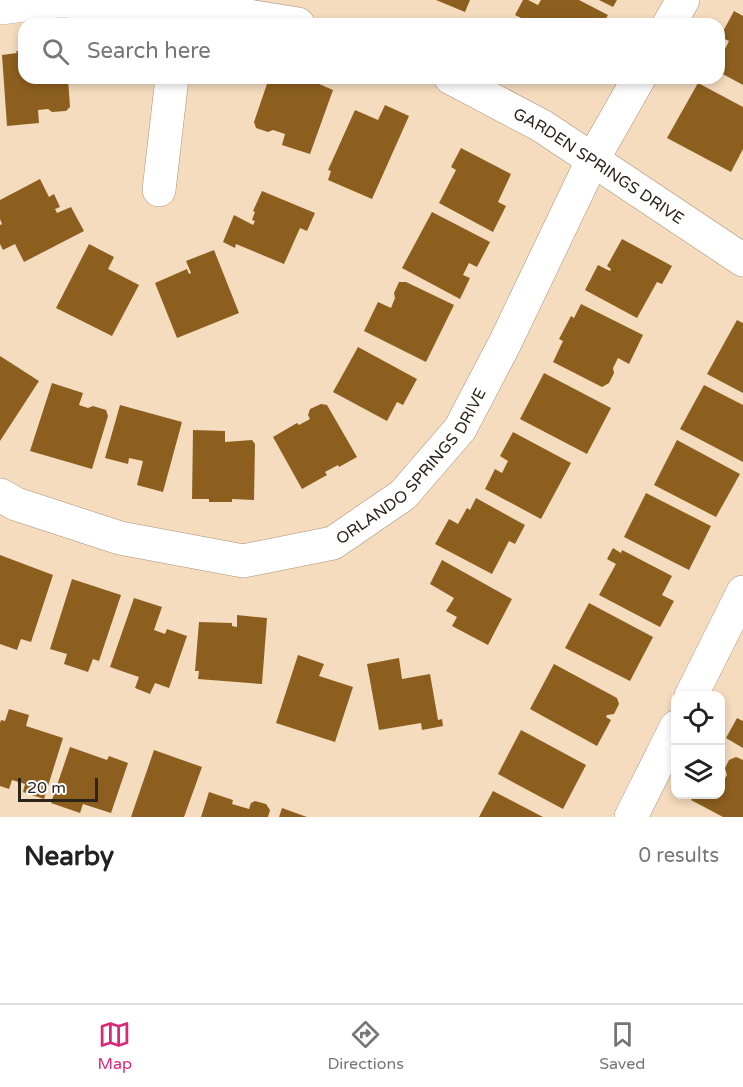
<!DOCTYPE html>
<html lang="en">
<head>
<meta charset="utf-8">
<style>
  body { margin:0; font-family:"Varela Round",sans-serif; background:#f2f2f2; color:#222 }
  .controls { position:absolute; right:18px; bottom:18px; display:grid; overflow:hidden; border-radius:12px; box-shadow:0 3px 9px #0003 }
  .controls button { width:54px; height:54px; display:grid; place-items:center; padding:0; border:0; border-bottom:2px solid #e0e0e0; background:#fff; color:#222; font:30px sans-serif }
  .scale { position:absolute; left:18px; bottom:15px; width:80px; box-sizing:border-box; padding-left:6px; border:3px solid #2d2419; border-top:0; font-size:16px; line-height:21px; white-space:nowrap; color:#2d2419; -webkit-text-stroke:4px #fff; paint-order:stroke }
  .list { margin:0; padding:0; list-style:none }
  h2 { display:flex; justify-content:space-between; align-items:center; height:78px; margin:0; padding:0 24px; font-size:26px }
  h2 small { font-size:20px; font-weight:400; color:#767676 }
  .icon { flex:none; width:33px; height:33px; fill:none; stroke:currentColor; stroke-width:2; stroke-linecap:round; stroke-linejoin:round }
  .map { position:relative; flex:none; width:743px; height:817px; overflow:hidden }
  .search { position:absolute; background:#fff; box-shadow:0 3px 9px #0003; left:18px; right:18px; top:18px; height:66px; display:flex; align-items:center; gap:15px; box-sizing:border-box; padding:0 21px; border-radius:18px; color:#767676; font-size:22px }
  .sheet { height:186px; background:#fff }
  nav { display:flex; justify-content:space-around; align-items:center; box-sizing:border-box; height:84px; border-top:2px solid #e0e0e0; background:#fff; font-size:16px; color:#767676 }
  nav a { display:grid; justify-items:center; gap:3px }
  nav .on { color:#db2777 }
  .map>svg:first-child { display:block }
</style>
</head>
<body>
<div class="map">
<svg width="743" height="817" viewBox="0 0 743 817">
  <rect width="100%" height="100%" fill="#f5dcbf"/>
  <g fill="#8c5f1e">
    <polygon points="436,0 470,0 465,12"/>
    <polygon points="523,0 528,0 538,5 541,0 579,0 608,15 603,24 526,24 527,21 515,15"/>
    <polygon points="599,0 617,0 613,7"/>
    <polygon points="734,11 743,16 743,85 719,72 723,60 720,59 729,41 720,37"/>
    <polygon points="16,51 24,51 24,78 68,78 70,107 66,111 52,112 48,109 38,110 39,123 7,126 2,55 17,53"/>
    <polygon points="269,78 305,78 333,90 310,154 282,145 285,134 273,130 268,132 256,128 254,122"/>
    <polygon points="698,83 743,107 743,149 731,172 667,138"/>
    <polygon points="385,105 409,116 372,199 328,180 331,171 328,170 355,110 378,120"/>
    <polygon points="461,148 511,174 498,202 506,206 493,232 439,203 456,170 451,167"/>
    <polygon points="40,179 49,197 54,194 60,207 55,209 57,213 71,207 84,231 24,262 15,244 3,250 0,244 0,225 2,224 0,219 0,200"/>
    <polygon points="262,191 315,213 307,231 300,228 284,264 236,244 235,248 223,242 234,215 253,225 255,221 252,220 255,212 253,211"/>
    <polygon points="432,212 490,242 477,267 469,263 463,275 470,278 460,299 402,268"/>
    <polygon points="622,239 672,266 662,284 657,282 637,318 585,290 598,265 610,271 611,269 607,266"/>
    <polygon points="89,244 114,257 108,269 139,285 112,336 56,308"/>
    <polygon points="214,250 239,313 177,338 155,283 187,269 189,274 191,273 186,261"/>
    <polygon points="399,282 406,282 454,305 426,362 364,331 378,302 391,308 395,298 394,293"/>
    <polygon points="581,304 643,335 629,364 618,358 613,368 614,373 609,383 602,387 553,362 563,341 559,339 571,316 574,318"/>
    <polygon points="737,320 743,323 743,393 707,374"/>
    <polygon points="358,347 417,379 403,405 397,402 387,421 333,392"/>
    <polygon points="0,356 39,381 0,441"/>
    <polygon points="544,373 611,408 587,454 520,419"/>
    <polygon points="52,383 83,393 79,405 88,408 93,406 106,410 108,416 92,469 30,451"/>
    <polygon points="704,385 743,405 743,462 680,429"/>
    <polygon points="321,404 327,405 357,457 339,467 338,465 325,472 327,475 302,489 273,437 297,423 299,425 310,419 308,415 310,409"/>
    <polygon points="120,405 182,422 163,492 137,485 143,461 129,458 128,464 105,458"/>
    <polygon points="193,430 225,431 225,442 252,440 255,444 254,500 232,499 232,502 209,502 209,499 192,499"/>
    <polygon points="513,432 571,463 541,519 485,489 495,469 502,473 508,461 500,456"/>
    <polygon points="677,440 740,474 716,517 654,485"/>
    <polygon points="646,493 711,526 689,570 624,537"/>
    <polygon points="476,498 525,525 515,544 509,541 492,574 435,544 449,519 458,524 467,508 470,510"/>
    <polygon points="613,548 621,553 622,550 672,576 662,595 674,601 660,627 599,595 616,564 607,559"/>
    <polygon points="0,555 53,575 31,642 21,639 17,650 0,644"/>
    <polygon points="442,560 512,599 488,645 452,626 457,617 446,611 454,598 430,584"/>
    <polygon points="72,579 121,595 99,661 93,659 88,672 64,664 67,654 50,649"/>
    <polygon points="134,598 162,607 154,630 165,634 167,629 187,636 169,688 155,683 150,694 135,688 139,677 110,667"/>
    <polygon points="589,603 653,637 630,681 565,648"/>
    <polygon points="237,615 267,618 262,684 198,679 199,671 195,671 199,622 232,623 232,626 237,627"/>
    <polygon points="298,655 324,664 319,676 353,687 335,742 276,723"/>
    <polygon points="399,658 402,679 430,674 438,720 442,719 443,726 422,730 421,723 379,730 367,664"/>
    <polygon points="554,664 617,698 619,704 614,714 607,715 606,717 611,720 597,746 530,709"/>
    <polygon points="9,709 29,715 26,726 63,738 44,799 23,792 25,784 12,780 9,789 0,786 0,723 1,720 5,721"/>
    <polygon points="737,718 743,721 743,748 726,738"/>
    <polygon points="521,730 586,765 563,809 498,774"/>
    <polygon points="70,747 107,760 109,756 128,763 111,813 83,804 80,813 51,803"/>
    <polygon points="154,750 202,767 184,817 131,817"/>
    <polygon points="736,757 743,760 743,817 723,817 691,800 694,794 720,794 720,786 722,787 724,784 722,783 727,775 725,768 729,760"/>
    <polygon points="493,791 543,817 479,817"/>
    <polygon points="209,792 233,800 232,804 249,809 251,803 255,801 266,804 270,810 268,817 201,817"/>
    <polygon points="282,808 307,817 279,817"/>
  </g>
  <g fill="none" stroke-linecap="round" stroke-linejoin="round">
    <defs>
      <g id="minor">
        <polyline points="0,8 57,1 181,5 298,24"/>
        <polyline points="669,24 683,0"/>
        <path id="s1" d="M 451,78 L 542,126 L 743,260"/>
        <polyline points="159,190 172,78"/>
        <path id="s2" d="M 0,495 L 16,504 L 120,538 L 243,561 L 333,543 L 403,495 L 460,429 L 505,343 L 593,159 L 639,78"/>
        <polyline points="691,696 743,592"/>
        <polyline points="631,817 676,727"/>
      </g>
    </defs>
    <use href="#minor" stroke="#a99176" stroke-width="34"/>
    <use href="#minor" stroke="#fff" stroke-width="33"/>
  </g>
  <g text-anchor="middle" stroke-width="6" stroke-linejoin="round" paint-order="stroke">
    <g font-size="16" fill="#2d2419" stroke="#fff">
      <text dy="6" stroke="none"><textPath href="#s1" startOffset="172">GARDEN SPRINGS DRIVE</textPath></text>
      <text dy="6" stroke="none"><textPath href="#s2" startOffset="456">ORLANDO SPRINGS DRIVE</textPath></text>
    </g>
  </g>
</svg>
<div class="controls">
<button><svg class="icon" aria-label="locate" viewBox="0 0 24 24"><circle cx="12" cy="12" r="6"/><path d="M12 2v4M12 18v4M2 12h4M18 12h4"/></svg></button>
<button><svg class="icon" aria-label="layers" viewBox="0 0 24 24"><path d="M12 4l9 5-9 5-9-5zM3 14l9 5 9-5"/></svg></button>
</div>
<div class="scale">20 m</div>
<div class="search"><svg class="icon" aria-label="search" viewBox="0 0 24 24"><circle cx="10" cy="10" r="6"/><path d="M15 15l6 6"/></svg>Search here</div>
</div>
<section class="sheet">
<h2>Nearby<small>0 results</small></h2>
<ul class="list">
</ul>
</section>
<nav>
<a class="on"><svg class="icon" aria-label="map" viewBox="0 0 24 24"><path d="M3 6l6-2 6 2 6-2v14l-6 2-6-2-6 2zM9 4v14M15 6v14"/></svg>Map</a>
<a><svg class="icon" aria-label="directions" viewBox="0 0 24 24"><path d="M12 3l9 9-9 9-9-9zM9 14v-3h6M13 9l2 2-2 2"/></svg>Directions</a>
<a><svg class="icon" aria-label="saved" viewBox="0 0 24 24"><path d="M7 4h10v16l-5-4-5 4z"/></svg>Saved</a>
</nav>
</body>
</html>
